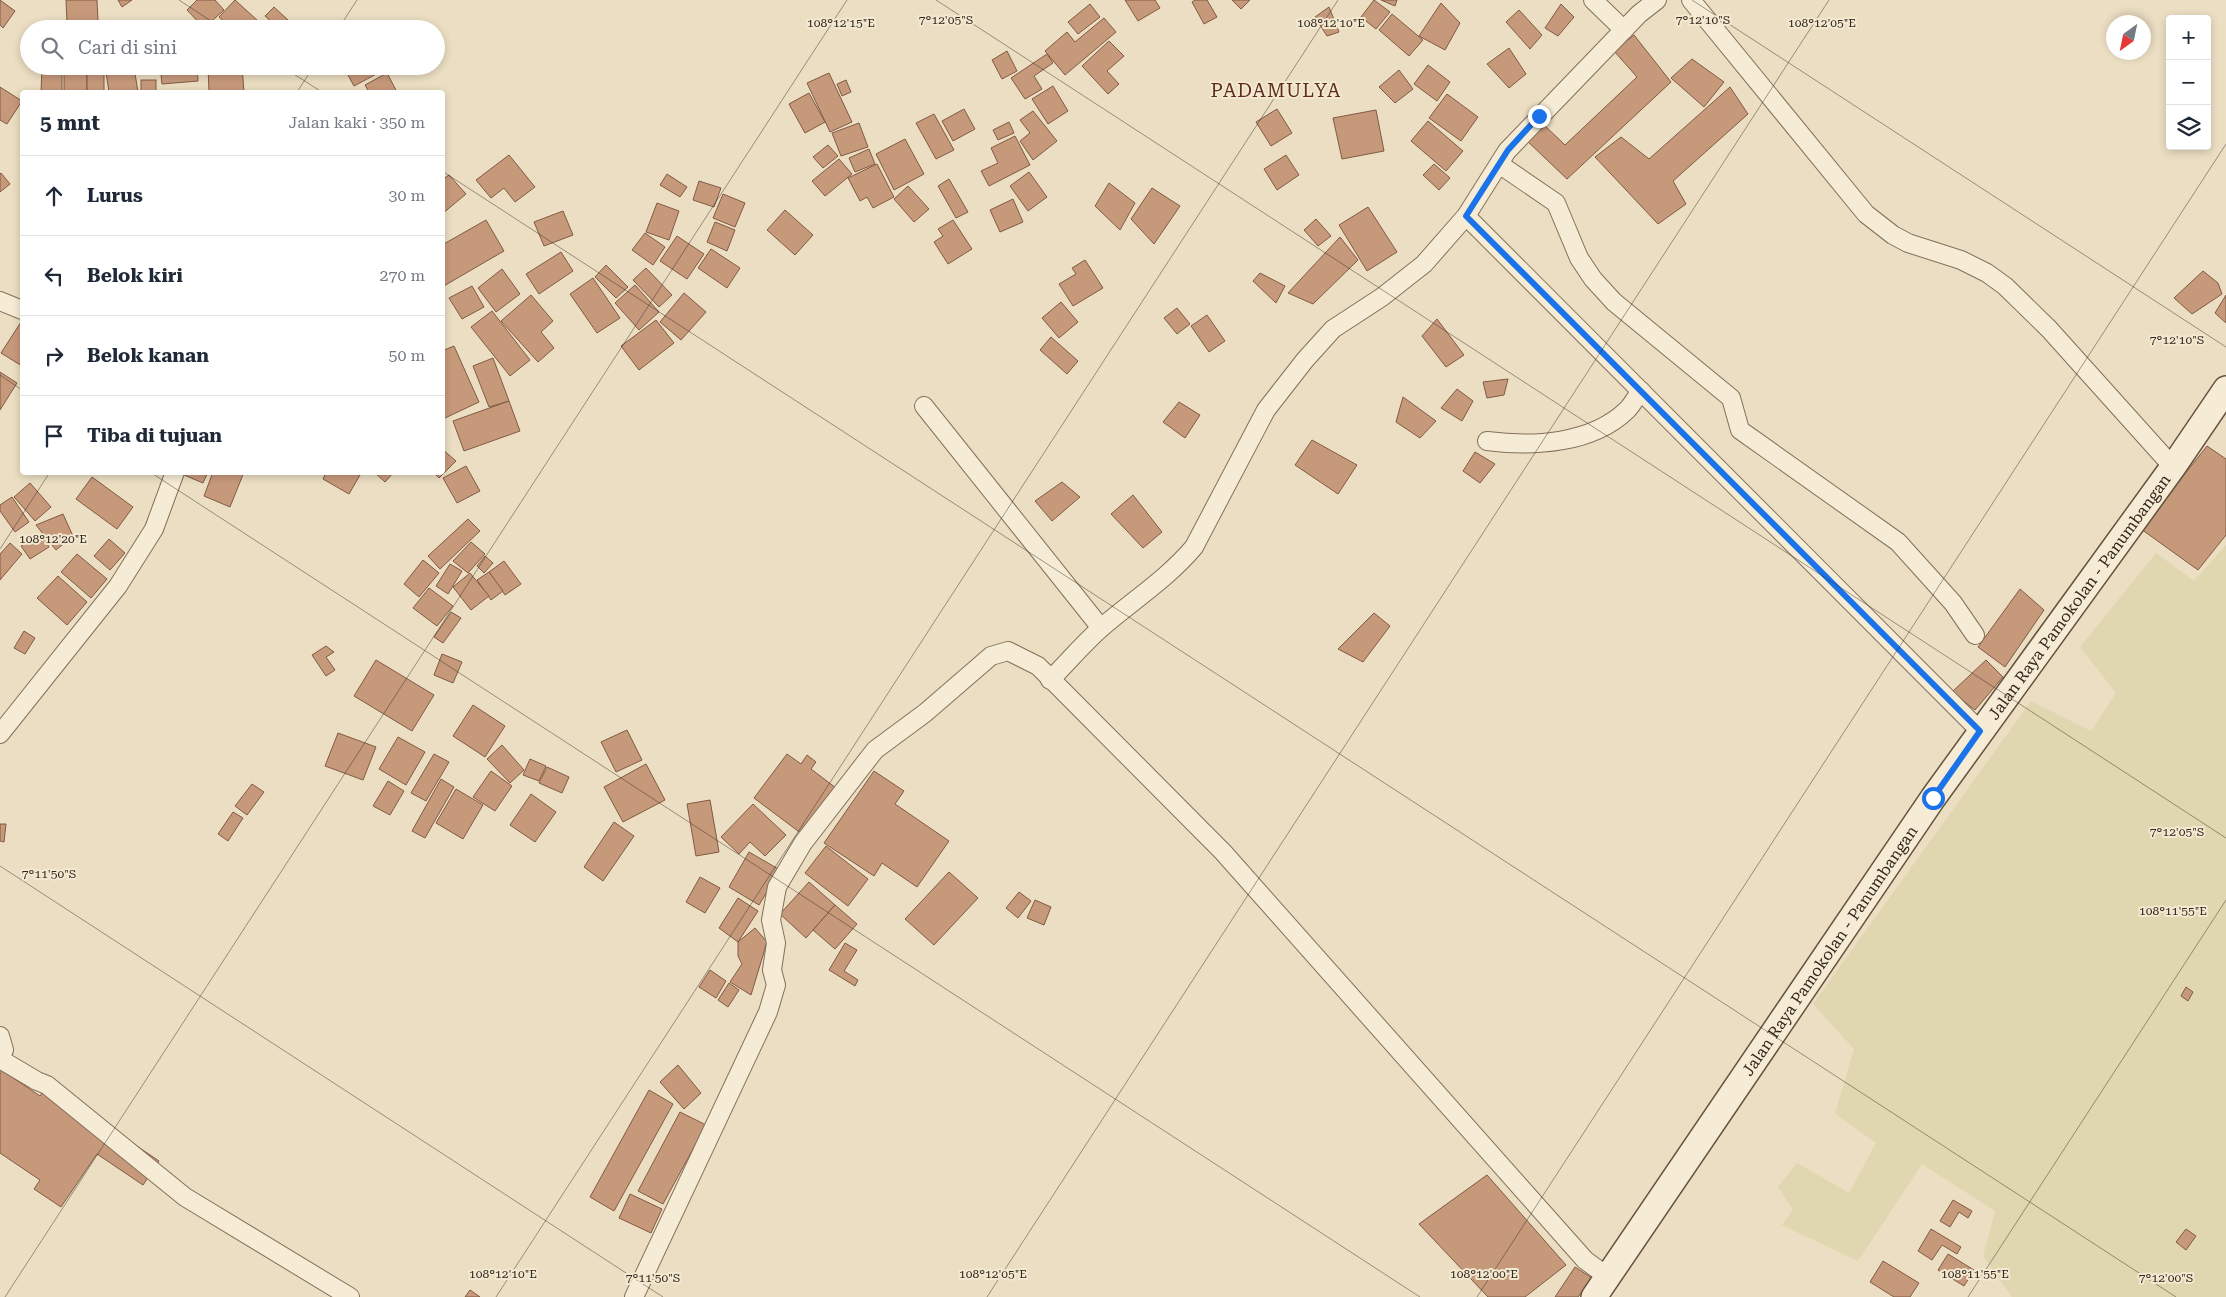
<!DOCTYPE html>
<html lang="id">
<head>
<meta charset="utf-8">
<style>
  body { margin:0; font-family:"Roboto Serif",serif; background:#f2f2f3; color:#1f2937 }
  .controls { position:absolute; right:15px; top:15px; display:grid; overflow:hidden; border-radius:5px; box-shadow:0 2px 8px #0003 }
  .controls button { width:45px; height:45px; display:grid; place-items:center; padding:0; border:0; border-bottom:1px solid #e0e1e3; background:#fff; color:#1f2937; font:25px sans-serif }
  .compass { position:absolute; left:2106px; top:15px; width:45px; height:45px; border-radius:50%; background:#fff; box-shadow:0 2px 8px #0003; rotate:213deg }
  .stop { position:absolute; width:15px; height:15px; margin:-11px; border:4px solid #1a73e8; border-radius:50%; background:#fff }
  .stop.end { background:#1a73e8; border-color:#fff; box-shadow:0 1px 5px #0008 }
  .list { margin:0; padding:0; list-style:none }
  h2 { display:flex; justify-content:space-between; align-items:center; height:65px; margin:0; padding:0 20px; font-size:21px }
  h2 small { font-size:16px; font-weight:400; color:#747a83 }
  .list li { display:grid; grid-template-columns:32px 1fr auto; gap:15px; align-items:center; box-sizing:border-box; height:80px; padding:0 20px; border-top:1px solid #e0e1e3 }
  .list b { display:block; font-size:19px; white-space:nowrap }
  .list em { font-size:16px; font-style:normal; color:#747a83 }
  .icon { flex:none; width:28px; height:28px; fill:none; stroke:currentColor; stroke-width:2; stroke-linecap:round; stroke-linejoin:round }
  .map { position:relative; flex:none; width:2226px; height:1297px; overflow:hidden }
  .search { position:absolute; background:#fff; box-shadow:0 2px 8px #0003; left:20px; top:20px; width:425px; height:55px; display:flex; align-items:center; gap:12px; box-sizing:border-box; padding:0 18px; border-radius:28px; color:#747a83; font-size:19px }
  .panel { position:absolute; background:#fff; box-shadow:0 2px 8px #0003; left:20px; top:90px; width:425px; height:385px; border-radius:5px }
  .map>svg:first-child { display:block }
</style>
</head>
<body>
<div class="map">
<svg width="2226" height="1297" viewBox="0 0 2226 1297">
  <rect width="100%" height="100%" fill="#ebdec2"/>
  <polygon fill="#e0d7b0" points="2226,545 2226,1297 2012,1297 1983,1256 1995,1211 1922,1164 1858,1261 1782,1225 1793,1210 1778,1187 1797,1163 1849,1193 1876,1143 1835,1114 1854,1049 1813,1004 2031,701 2091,731 2116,693 2080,647 2156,553 2194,581"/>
  <g fill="#c7997b" stroke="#815a42">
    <polygon points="0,0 15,11 3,28 0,25"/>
    <polygon points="66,0 97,0 98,21 67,23"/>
    <polygon points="118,0 132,0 122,7"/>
    <polygon points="197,0 215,0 224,10 204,28 187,10"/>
    <polygon points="235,0 257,20 248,29 232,29 219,17"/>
    <polygon points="1125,0 1155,0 1160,8 1138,21"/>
    <polygon points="1195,0 1207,0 1217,17 1204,24 1192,2"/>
    <polygon points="1232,0 1250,0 1241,9"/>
    <polygon points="1374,0 1390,12 1376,29 1361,17"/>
    <polygon points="1381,0 1397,0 1395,6"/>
    <polygon points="1441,3 1460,23 1445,50 1419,36"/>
    <polygon points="1090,4 1100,17 1078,34 1068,22"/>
    <polygon points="1561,4 1574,17 1558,36 1545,28"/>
    <polygon points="274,7 288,20 280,29 265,16"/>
    <polygon points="1329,7 1339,32 1327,36 1315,17"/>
    <polygon points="1519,10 1542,35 1530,49 1506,22"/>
    <polygon points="1392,14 1423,40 1409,56 1379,30"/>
    <polygon points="1104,18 1116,32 1065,75 1045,51 1067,32 1075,42"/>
    <polygon points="35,24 57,25 57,29 35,29"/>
    <polygon points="57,25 75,26 75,29 57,29"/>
    <polygon points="1634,35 1671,82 1567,179 1524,138 1541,122 1565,145 1637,77 1614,51"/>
    <polygon points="1109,41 1124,56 1107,71 1119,84 1108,94 1082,66"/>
    <polygon points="1509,48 1526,74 1509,88 1487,64"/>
    <polygon points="1007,51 1017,71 1002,79 992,60"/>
    <polygon points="1047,54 1053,63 1034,76 1042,89 1025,99 1011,78"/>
    <polygon points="1692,59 1724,82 1704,107 1671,78"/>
    <polygon points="1428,65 1450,82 1437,101 1414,84"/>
    <polygon points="160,66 197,66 198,81 162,84"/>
    <polygon points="208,66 242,66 244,92 209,92"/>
    <polygon points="343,66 379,66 382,71 354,86"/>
    <polygon points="134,67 138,92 109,92 106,72"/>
    <polygon points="42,68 62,69 62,92 41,92"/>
    <rect x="64" y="70" width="23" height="22"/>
    <rect x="87" y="70" width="17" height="22"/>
    <polygon points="1399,70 1413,89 1395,103 1379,87"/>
    <polygon points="387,73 397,92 369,92 365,85"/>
    <polygon points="829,73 852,122 830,132 807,83"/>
    <rect x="141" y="80" width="15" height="12"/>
    <polygon points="846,80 851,92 842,96 837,84"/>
    <polygon points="1053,86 1068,111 1048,124 1032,99"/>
    <polygon points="0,87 22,101 7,124 0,120"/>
    <polygon points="1730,87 1748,114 1673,181 1686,204 1658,224 1595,157 1621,137 1649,159"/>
    <polygon points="809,93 825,122 805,133 789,104"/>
    <polygon points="1447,94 1478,117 1461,141 1429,118"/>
    <polygon points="964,109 975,129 953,141 942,121"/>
    <polygon points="1277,109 1292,133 1271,146 1256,122"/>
    <polygon points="1376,110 1384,151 1342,159 1333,118"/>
    <polygon points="1033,111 1057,141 1033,160 1020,141 1030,133 1020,120"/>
    <polygon points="934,114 954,150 936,159 916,123"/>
    <polygon points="1428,121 1463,151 1446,171 1411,141"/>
    <polygon points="1009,122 1014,133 998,140 993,130"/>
    <polygon points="859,123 868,147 841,156 832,133"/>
    <polygon points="1015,136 1030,165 989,186 981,171 998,163 991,148"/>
    <polygon points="905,139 924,174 894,190 876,154"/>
    <polygon points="828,145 838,156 823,168 813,157"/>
    <polygon points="869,149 875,164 855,172 849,158"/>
    <polygon points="509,155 535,187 515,202 504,188 491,198 476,180"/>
    <polygon points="1286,155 1299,175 1277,190 1264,169"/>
    <polygon points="839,159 852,174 825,196 812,181"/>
    <polygon points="877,164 894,197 873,208 867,197 860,201 848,178"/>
    <polygon points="1434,164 1450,178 1439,190 1423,175"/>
    <polygon points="1029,172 1047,197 1028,211 1010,186"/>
    <polygon points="1,173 10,184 0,192 0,174"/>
    <polygon points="667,174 687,187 680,197 660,185"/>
    <polygon points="449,175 466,194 442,214 442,180"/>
    <polygon points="949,179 968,212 956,218 938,186"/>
    <polygon points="699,181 721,188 714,207 693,200"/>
    <polygon points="1109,183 1135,203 1120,230 1095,206"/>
    <polygon points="908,186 929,209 914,222 894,199"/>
    <polygon points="1152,188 1180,206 1154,244 1131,219"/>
    <polygon points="723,194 745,203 735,227 713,218"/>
    <polygon points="1013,199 1023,222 1000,232 990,210"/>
    <polygon points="657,203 679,211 669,240 646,232"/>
    <polygon points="1368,207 1397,252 1367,271 1339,225"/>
    <polygon points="785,210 813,235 795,255 767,230"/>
    <polygon points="563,211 573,235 544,246 534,222"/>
    <polygon points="1316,219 1331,236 1318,246 1304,230"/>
    <polygon points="486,220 504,251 442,287 442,245"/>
    <polygon points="953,220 972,249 948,264 934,242 943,236 938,229"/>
    <polygon points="715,222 735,230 727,251 707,242"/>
    <polygon points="645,233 665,247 653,265 632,250"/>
    <polygon points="677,236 704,254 687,279 660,261"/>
    <polygon points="1340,237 1358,260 1313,304 1288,293"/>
    <polygon points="711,249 740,268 727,288 698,268"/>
    <polygon points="561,252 573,271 539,294 526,274"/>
    <polygon points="1085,260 1103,288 1073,306 1059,284 1076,274 1072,268"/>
    <polygon points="606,265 628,287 616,298 595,277"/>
    <polygon points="646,268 672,295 659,307 633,280"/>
    <polygon points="502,269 520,294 496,312 478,288"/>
    <polygon points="2203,271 2218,283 2222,294 2192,314 2174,298"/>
    <polygon points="1260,273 1285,286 1276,303 1253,281"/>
    <polygon points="593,278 620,318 597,333 570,294"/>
    <polygon points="635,285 659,312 639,330 615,303"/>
    <polygon points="472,286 484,307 462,319 449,298"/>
    <polygon points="684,293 706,312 681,340 660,322"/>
    <polygon points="531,295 553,321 541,332 554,348 538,362 501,321"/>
    <polygon points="2226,295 2226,323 2215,313"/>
    <polygon points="1061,302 1078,322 1059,338 1042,318"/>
    <polygon points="1177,308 1190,324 1177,334 1164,318"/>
    <polygon points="492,311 530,360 510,376 471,327"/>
    <polygon points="1207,315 1225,341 1209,352 1191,326"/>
    <polygon points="1437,319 1464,355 1446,367 1422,336"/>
    <polygon points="656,320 674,343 639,370 621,346"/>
    <polygon points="21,322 22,323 22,366 1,353"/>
    <polygon points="1051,337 1078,361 1067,374 1040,350"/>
    <polygon points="454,346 479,402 445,418 442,412 442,351"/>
    <polygon points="493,358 509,401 489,407 473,366"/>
    <polygon points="0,372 17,383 0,410"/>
    <polygon points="1508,379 1504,395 1487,398 1483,382"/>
    <polygon points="1457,389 1473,401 1462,421 1441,408"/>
    <polygon points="1403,397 1436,421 1420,438 1396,422"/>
    <polygon points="509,401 520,431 464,451 453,421"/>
    <polygon points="1179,402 1200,415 1185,438 1163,422"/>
    <polygon points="1312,440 1357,465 1338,494 1295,465"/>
    <polygon points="2207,446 2226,459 2226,535 2198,570 2141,529"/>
    <polygon points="442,449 456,461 439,478 433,472 442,472"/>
    <polygon points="1475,452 1495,464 1480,483 1463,471"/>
    <polygon points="466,466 480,491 457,503 443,478"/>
    <polygon points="185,472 208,472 203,483 184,475"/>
    <polygon points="213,472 244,472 230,507 204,496"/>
    <polygon points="326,472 355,472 360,475 349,494 323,479"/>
    <polygon points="374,472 394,472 385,482"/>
    <polygon points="92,477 133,507 117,529 76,499"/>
    <polygon points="1062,482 1080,497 1052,521 1035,501"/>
    <polygon points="30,483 51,507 35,521 14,497"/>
    <polygon points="1133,495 1162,532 1143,548 1111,514"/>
    <polygon points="12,497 29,522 15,532 0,511 0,505"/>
    <polygon points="63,514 73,536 56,550 36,525"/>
    <polygon points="468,519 480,531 440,569 428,556"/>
    <polygon points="41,534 49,547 30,559 21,546"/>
    <polygon points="109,539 125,553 110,570 94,556"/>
    <polygon points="471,542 485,554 468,573 453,561"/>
    <polygon points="10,543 22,554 0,580 0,554"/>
    <polygon points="77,554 107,579 91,598 61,572"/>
    <polygon points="485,556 493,563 484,573 477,566"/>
    <polygon points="423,560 439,573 419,597 404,584"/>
    <polygon points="504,561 521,584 505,595 489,572"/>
    <polygon points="450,564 462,571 448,594 436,586"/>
    <polygon points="489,572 503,591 491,600 477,580"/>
    <polygon points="470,573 489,596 471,610 453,587"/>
    <polygon points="58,576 87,602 67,625 37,598"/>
    <polygon points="429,588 453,606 437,626 413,608"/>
    <polygon points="2020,589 2044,610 2005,667 1978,647"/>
    <polygon points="451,612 461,618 443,643 434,637"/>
    <polygon points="1374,613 1390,626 1363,662 1338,649"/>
    <polygon points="24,631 35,638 25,654 14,648"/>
    <polygon points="326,646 334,652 326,657 335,670 326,676 312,655"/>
    <polygon points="442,654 462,662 453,683 434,675"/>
    <polygon points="376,660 434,695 412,731 354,696"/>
    <polygon points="1986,660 2003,677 1975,710 1952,692"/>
    <polygon points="473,705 505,726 485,757 453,736"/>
    <polygon points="627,730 642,760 616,772 601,742"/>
    <polygon points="338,733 376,747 363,780 325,766"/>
    <polygon points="398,737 425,752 406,785 379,769"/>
    <polygon points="502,745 524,770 510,783 487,759"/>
    <polygon points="434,754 449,762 426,801 411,793"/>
    <polygon points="787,754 801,764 807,755 816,762 811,769 836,788 802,834 754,798"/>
    <polygon points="530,759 546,766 539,781 523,775"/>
    <polygon points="646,764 665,800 623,822 604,787"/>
    <polygon points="547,767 569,777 562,793 539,783"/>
    <polygon points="491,771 512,786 495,811 473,797"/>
    <polygon points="874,771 904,791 895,804 949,841 917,887 882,863 874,876 824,843"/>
    <polygon points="441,779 454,787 425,838 412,831"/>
    <polygon points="388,781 404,791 390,815 373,806"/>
    <polygon points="252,784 264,792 247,815 235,806"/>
    <polygon points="456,789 483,805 463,839 436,823"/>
    <polygon points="531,794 556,812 535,842 510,825"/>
    <polygon points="710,800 719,852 696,856 687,804"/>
    <polygon points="753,804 786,835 765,856 750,842 739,854 721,837"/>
    <polygon points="233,812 243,818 228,841 218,834"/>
    <polygon points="614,822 634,836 603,881 584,867"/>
    <polygon points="0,824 6,824 4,842 0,841"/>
    <polygon points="826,846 868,879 848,906 805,873"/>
    <polygon points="749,852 780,870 759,905 729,887"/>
    <polygon points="949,872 978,898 934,945 905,919"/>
    <polygon points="700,877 720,888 705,913 686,902"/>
    <polygon points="809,882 835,905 806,938 780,914"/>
    <polygon points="1019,892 1031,901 1018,918 1006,908"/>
    <polygon points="738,898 758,911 738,942 719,928"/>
    <polygon points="1035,900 1051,907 1044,925 1027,918"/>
    <polygon points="835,905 857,924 835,949 813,930"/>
    <polygon points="755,928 767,942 751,995 730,982 742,964 738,956 738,942"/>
    <polygon points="845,943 857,950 844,971 858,980 855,986 829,970"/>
    <polygon points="710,970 726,981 716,998 699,987"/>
    <polygon points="729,983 739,990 728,1007 718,1000"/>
    <polygon points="2186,987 2193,992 2188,1001 2181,996"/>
    <polygon points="678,1065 701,1093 684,1109 660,1082"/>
    <polygon points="0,1069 40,1096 47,1085 159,1161 143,1185 97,1154 61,1207 34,1189 40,1180 0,1153"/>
    <polygon points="649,1090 673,1104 614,1211 590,1197"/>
    <polygon points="680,1112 706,1125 663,1204 638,1191"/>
    <polygon points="1487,1175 1566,1265 1525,1297 1488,1297 1419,1224"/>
    <polygon points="630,1194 662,1209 651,1233 619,1218"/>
    <polygon points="1953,1200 1972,1211 1968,1218 1959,1212 1950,1227 1940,1221"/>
    <polygon points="1931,1229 1961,1247 1957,1254 1942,1245 1932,1260 1918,1251"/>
    <polygon points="2186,1229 2196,1236 2186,1250 2176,1242"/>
    <polygon points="1948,1254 1974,1270 1964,1286 1938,1270"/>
    <polygon points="1883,1261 1919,1283 1910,1297 1894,1297 1870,1282"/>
    <polygon points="1575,1267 1592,1278 1578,1297 1555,1297"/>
    <polygon points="470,1290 480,1297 465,1297"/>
  </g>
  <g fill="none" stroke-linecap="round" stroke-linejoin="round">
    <defs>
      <g id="minor">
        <polyline points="1593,0 1624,30"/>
        <polyline points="1691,0 1866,214 1893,235 1908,243 1961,260 1987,273 2005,286 2049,329 2173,467"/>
        <polyline points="1499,164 1556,203 1579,258 1593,279 1614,302 1731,398 1740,430 1898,542 1953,603 1975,635"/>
        <polyline points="1466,216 1980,731"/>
        <polyline points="0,301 22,310"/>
        <polyline points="924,406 1101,628"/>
        <path d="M 1487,441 C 1533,447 1592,444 1627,410 C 1632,405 1636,397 1641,391"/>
        <path d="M 1050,680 C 1067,663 1083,644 1101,628 C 1132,601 1167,579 1194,547 L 1266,410 L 1305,360 L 1333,329 L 1382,297 L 1424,264 L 1466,216 L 1507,151 L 1639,14 L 1657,0"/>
        <polyline points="0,734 118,586 154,529 175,472"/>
        <polyline points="0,1036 4,1050 0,1056"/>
        <polyline points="0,1059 37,1081 47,1085 185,1197 350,1297"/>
        <polyline points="634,1297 768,1012 776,985 772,970 776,943 771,920 777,887 803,843 875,750 925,713 991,656 1008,651 1038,666 1223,852 1585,1260 1608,1277"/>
      </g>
      <g id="secondary">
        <path id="s1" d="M 1594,1297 L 1933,798 L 2173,467 L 2226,389"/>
      </g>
    </defs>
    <use href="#minor" stroke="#83705b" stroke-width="20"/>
    <use href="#secondary" stroke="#65513e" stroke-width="28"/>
    <use href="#minor" stroke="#f6ecd5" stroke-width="18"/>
    <use href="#secondary" stroke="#f6ecd5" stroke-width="25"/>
  </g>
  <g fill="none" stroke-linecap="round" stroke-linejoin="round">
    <polyline stroke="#1a73e8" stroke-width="6" points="1539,116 1508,150 1466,216 1980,731 1933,798"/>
  </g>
  <path fill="none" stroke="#34281e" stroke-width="1" stroke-opacity="0.45" d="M 179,0 L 223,29M 936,0 L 2226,838M 1692,0 L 2226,347M 338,29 L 357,0M 281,66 L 322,92M 297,92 L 314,66M 442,171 L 2176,1297M 0,375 L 22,390M 150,472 L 1420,1297M 0,549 L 50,472M 0,866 L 663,1297M 5,1297 L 847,0M 496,1297 L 1338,0M 987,1297 L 1829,0M 1477,1297 L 2226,144M 1968,1297 L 2226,900"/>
  <g text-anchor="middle" stroke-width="4" stroke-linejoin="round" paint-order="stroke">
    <g font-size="16" fill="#34281e" stroke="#f3e9d1">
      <text dy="6" stroke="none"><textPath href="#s1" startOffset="852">Jalan Raya Pamokolan - Panumbangan</textPath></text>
      <text dy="6" stroke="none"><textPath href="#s1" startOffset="419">Jalan Raya Pamokolan - Panumbangan</textPath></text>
    </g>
    <g font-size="19" letter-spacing="1" fill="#5e2c20" stroke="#f3e9d1">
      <text x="1276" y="97">PADAMULYA</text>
    </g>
  </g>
  <g font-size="12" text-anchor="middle" fill="#34281e" stroke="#f3e9d1" stroke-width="4" stroke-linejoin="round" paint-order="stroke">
    <text x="946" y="24">7°12'05"S</text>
    <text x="1703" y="24">7°12'10"S</text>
    <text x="841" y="27">108°12'15"E</text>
    <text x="1331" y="27">108°12'10"E</text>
    <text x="1822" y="27">108°12'05"E</text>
    <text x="2177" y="344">7°12'10"S</text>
    <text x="53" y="543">108°12'20"E</text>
    <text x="2177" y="836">7°12'05"S</text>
    <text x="49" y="878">7°11'50"S</text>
    <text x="2173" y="915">108°11'55"E</text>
    <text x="503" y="1278">108°12'10"E</text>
    <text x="993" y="1278">108°12'05"E</text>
    <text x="1484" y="1278">108°12'00"E</text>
    <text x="1975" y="1278">108°11'55"E</text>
    <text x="653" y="1282">7°11'50"S</text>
    <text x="2166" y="1282">7°12'00"S</text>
  </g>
</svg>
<div class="controls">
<button>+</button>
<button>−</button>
<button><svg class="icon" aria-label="layers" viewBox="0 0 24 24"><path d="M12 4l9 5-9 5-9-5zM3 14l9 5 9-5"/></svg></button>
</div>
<svg class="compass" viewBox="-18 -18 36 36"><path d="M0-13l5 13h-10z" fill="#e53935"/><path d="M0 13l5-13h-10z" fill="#747a83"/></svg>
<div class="stop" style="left:1933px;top:798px"></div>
<div class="stop end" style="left:1539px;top:116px"></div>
<div class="search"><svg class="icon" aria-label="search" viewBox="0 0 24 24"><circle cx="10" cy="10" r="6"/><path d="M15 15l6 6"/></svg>Cari di sini</div>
<section class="panel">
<h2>5 mnt<small>Jalan kaki · 350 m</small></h2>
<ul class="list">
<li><svg class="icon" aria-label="ahead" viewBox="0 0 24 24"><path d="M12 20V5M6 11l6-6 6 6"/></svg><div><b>Lurus</b></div><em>30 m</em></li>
<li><svg class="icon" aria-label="left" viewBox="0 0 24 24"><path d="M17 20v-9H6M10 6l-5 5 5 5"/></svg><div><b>Belok kiri</b></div><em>270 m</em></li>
<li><svg class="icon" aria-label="right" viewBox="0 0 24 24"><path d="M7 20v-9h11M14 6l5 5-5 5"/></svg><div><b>Belok kanan</b></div><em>50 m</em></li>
<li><svg class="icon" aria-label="arrive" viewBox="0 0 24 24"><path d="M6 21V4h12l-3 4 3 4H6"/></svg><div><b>Tiba di tujuan</b></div></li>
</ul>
</section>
</div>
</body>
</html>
